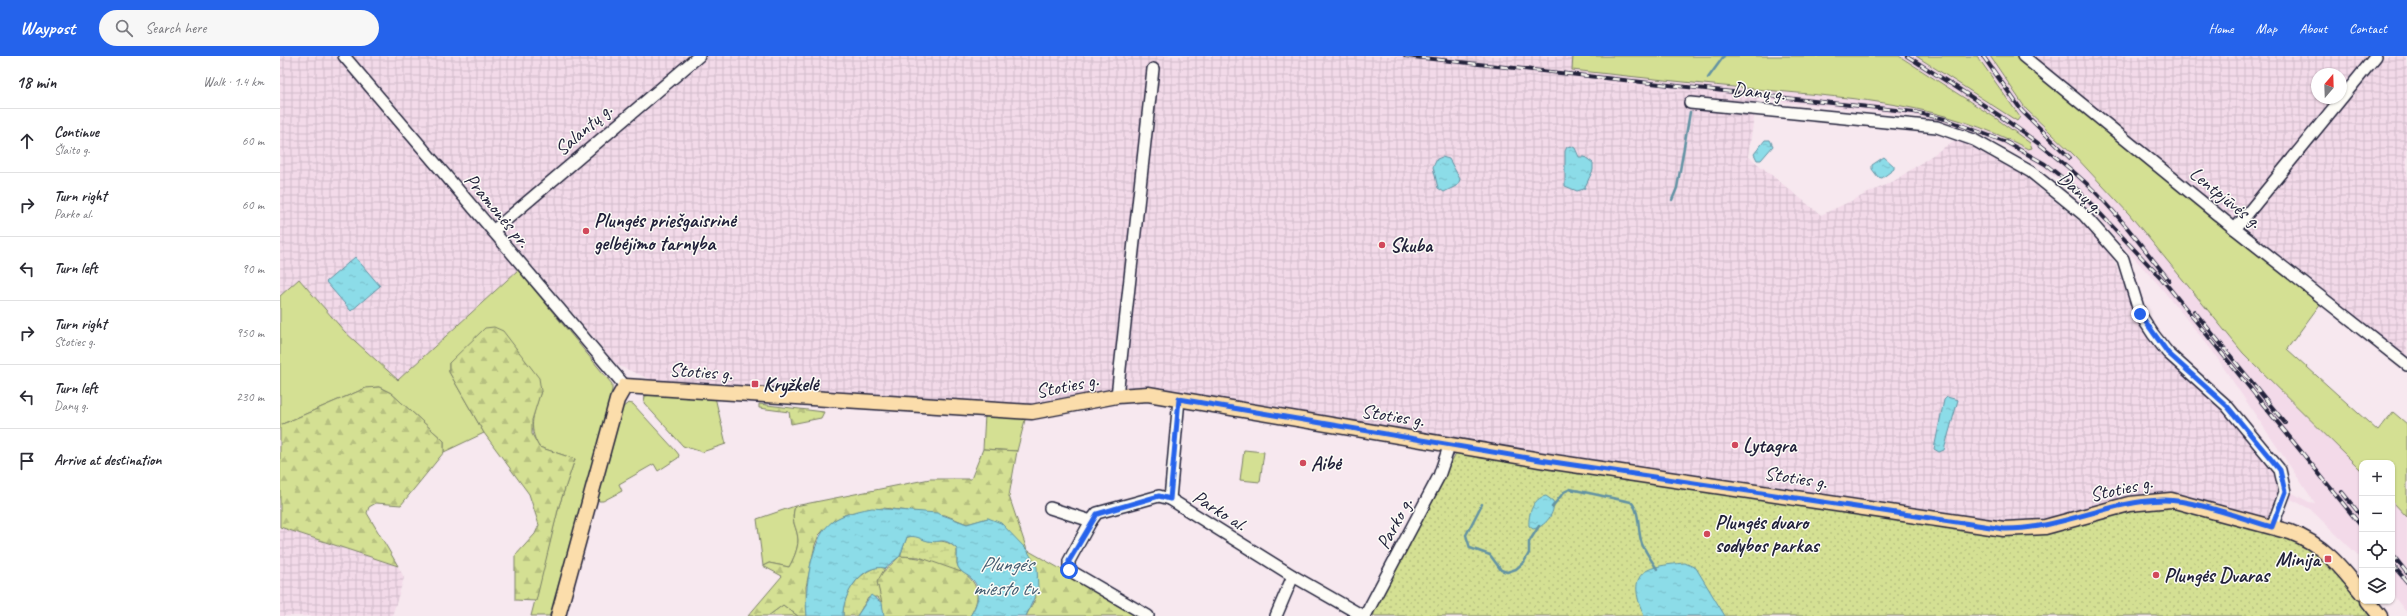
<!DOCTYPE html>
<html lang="en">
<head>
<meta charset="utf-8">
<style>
  body { margin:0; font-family:Caveat,sans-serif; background:#f7f7f7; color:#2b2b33 }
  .controls { position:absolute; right:12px; bottom:12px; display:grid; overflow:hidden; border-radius:8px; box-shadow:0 1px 3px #0004 }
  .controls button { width:36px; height:36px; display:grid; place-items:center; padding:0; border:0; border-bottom:1px solid #e1e1e2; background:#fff; color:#2b2b33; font:20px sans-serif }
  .compass { position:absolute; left:2031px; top:12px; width:36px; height:36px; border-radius:50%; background:#fff; box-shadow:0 1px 3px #0004; rotate:19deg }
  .stop { position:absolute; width:12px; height:12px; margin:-9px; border:3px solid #2563eb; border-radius:50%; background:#fff }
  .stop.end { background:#2563eb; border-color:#fff; box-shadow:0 1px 4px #0008 }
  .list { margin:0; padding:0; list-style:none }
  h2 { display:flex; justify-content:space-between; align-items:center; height:52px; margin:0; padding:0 16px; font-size:17px }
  h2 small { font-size:13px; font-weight:400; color:#7c7c81 }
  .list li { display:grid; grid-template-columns:26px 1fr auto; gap:12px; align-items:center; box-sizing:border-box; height:64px; padding:0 16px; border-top:1px solid #e1e1e2 }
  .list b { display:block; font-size:15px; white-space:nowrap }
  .list p { margin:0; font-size:13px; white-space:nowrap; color:#7c7c81 }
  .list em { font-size:13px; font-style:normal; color:#7c7c81 }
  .icon { flex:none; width:22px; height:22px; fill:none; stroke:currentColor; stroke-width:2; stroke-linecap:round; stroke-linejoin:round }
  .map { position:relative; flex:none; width:2127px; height:560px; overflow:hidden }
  header { display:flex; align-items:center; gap:24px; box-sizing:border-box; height:56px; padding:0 20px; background:#2563eb; color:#fff }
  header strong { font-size:19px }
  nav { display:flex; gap:22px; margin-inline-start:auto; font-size:14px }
  .search { width:280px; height:36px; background:#f7f7f7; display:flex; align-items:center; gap:10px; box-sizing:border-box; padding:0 14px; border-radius:22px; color:#7c7c81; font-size:15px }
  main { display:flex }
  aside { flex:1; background:#fff }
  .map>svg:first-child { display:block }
</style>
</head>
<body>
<header>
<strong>Waypost</strong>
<div class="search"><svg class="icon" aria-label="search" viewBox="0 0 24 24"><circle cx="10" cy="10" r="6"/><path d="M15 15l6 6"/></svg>Search here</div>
<nav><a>Home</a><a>Map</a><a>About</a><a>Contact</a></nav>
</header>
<main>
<aside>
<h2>18 min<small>Walk · 1.4 km</small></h2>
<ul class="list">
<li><svg class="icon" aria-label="ahead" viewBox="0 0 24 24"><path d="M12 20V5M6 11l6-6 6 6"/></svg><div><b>Continue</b><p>Šlaito g.</p></div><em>60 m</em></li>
<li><svg class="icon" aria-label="right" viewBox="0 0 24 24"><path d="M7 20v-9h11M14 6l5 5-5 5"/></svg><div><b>Turn right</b><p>Parko al.</p></div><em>60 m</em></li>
<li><svg class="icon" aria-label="left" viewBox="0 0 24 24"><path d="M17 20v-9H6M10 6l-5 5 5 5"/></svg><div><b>Turn left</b></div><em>90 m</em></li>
<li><svg class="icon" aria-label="right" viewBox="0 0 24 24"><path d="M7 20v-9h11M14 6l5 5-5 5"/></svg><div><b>Turn right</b><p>Stoties g.</p></div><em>950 m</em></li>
<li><svg class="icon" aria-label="left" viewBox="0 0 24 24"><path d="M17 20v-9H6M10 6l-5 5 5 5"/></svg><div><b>Turn left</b><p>Danų g.</p></div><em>230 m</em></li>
<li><svg class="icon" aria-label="arrive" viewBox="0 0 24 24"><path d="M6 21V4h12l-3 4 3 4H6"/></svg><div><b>Arrive at destination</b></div></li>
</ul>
</aside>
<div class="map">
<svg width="2127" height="560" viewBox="0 0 2127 560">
  <defs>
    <pattern id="industrial-grid" width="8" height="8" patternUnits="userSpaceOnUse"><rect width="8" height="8" fill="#f3dae9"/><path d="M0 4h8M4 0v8" fill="none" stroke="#d0bbc9"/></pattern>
    <pattern id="forest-firs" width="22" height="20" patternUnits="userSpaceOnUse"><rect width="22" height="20" fill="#d4e093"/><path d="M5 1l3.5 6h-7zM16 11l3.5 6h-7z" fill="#b6c080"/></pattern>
    <pattern id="wetland-marsh" width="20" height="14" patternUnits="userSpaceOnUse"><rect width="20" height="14" fill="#d4e093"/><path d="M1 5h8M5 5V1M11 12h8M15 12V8" fill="none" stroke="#b6c080"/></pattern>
    <pattern id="park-dots" width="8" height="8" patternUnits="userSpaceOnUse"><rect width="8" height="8" fill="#d4e093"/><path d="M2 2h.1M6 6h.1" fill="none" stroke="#b6c080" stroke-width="1.8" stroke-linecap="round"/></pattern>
    <pattern id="water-ripples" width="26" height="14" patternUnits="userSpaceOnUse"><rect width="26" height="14" fill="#8cdce8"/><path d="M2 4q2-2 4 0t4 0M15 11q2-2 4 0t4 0" fill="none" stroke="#78bcc8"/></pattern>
  </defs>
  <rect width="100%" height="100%" fill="#f7e8ef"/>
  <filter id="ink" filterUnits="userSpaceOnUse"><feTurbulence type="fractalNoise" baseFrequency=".025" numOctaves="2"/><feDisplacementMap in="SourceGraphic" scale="8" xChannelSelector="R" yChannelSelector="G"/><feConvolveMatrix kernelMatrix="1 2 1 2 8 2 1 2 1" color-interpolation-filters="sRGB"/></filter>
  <g filter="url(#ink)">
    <g fill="#f3dae9">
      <polygon points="1619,0 1636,0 1737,64 1740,60 1697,0 1710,0 1746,53 1794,99 1849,158 1963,297 2082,415 2082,503 2030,453 2007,441 2009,435 2029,446 2035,447 1931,293 1878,228 1795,138 1762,111 1725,90 1694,76 1665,67 1636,60 1291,24 1292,14 1571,43 1635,51 1665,58 1724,80 1717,63"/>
      <polygon points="2112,445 2127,461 2127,557 2112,538"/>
    </g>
    <g fill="url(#industrial-grid)" fill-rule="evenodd">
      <polygon points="0,0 56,0 238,214 118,324 65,276 19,223 0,240"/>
      <polygon points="73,0 1293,0 1292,24 1477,42 1468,100 1541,159 1614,125 1675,84 1691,89 1719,103 1743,119 1815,178 1828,194 1836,209 1854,254 1885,301 1962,372 1997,418 2000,443 1992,466 1903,440 1890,438 1752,465 1712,466 1208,389 898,336 868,334 740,350 374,325 337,309"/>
      <path d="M 1753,0 L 2127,0 L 2127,301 L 1865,92 ZM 2037,18 L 2061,18 L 2061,42 L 2037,42 Z"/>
      <polygon points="0,471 118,510 124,522 112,560 0,560"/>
    </g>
    <g fill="#d4e093" stroke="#7b8167">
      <path d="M 1293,0 L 1619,0 L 1717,63 L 1750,87 L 1752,92 L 1748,93 C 1661,47 1581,43 1485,34 C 1420,28 1356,21 1292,14 Z"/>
      <polygon points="1636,0 1697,0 1740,61 1737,65"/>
      <polygon points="1710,0 1737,0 2041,247 2007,293 2098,375 2113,356 2127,368 2127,461 2112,445 2112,407 2082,407 2082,415 1963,297 1849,158 1794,99 1746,53"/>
      <path d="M 238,214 L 332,328 L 332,334 L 272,560 L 251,560 L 279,450 L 295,403 L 259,391 C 247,370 254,357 261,335 L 169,307 L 169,316 L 204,377 L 164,396 L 164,385 L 111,337 L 99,331 L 86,332 L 0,369 L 0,240 L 19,223 L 65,276 L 118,324 Z"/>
      <polygon points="381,338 435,341 446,388 422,396 403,390 364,347 365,340"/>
      <polygon points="348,347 353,348 396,395 399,399 398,402 378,415 374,408 339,428 342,435 323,445 319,445 317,442 341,353"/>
      <polygon points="705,359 746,360 737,395 703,393"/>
      <polygon points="964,394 984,396 980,426 960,424"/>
      <path d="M 515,450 C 510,468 517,469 518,484 C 518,493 513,504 509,511 L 489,507 L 483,510 L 477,463 Z"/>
      <polygon points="503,549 518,560 488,560"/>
    </g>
    <g fill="url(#forest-firs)" stroke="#7b8167">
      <polygon points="214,271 223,275 259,322 261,335 252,364 252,378 259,391 295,403 279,450 256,545 235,544 235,500 255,478 259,469 249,438 204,377 169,316 169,307 205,272"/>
      <polygon points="99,331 111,337 164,385 164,396 121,449 96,447 89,451 87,457 118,510 0,471 0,369 86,332"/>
      <polygon points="479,348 544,356 541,362 511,368 509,356 479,352"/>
      <path d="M 703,393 L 737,395 L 729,440 L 747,494 L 864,560 L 746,560 L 756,541 L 708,462 L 687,468 L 665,459 L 603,452 L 568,457 L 553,465 L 539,479 L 535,489 L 526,531 L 527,560 L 518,560 L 503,549 L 488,560 L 468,560 L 502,520 L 483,510 L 489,507 L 509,511 C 513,504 518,493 518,484 C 517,469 510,468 515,450 L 650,423 L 691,423 Z"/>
      <path d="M 620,500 C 652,502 719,514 690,560 L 604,560 L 597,526 L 599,520 Z"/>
    </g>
    <g fill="url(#wetland-marsh)" stroke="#7b8167">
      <path d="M 635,480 C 639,481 645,485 650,485 C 662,485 667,484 677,493 L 677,508 L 681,516 L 639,501 L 620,500 L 627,481 Z"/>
      <path d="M 598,511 L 605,512 L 597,526 L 602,547 L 597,541 L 588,542 L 577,560 L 563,560 C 562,539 578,516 598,511 Z"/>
    </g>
    <polygon fill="url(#park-dots)" stroke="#7b8167" points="1176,397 1728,479 1755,479 1777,475 1857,453 1900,451 2019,484 2045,502 2093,560 1091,560"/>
    <g fill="url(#water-ripples)" stroke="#6292a3">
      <polygon points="1485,84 1490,84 1493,90 1481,104 1477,104 1474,98"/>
      <polygon points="1291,90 1295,92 1299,101 1305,101 1313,107 1313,114 1304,133 1297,135 1285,130 1285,95 1287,91"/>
      <polygon points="1162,101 1169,103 1180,123 1178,129 1164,136 1158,132 1153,111 1157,103"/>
      <polygon points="1604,101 1614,110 1614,113 1602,122 1598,121 1592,113 1592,109"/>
      <polygon points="75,201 100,230 71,255 46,226"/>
      <polygon points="1667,341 1678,344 1664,394 1659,396 1654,393 1664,344"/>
      <path d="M 1266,440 L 1273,445 C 1276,457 1265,471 1253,473 L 1249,470 C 1248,458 1253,442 1266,440 Z"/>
      <path d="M 592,452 L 657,457 L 687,468 L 708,462 L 721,467 L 747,494 L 757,511 L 758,533 L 746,560 L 690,560 C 697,549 703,534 692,523 C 687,518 682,518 678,511 C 676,506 678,498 677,493 C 662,479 662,488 648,485 C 640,483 636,479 627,481 L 620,500 L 605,512 C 582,507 562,539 563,560 L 527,560 C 525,543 527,528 530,511 C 540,469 549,460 592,452 Z"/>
      <path d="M 1405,507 L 1416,512 L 1445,560 L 1364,560 C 1345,515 1365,510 1405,507 Z"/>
      <polygon points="591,539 602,547 604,560 577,560"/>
    </g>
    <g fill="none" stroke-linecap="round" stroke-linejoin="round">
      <g stroke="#6292a3" stroke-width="2.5">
        <polyline points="1428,22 1444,0"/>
        <polyline points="1392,144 1397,132 1410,56"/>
        <polyline points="1202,448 1186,479 1190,492 1210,499 1221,514 1227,516 1236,513 1244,506 1249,497 1249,486 1259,470"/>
        <path d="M 1272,451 L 1284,436 L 1290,433 L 1351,446 C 1361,456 1357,475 1362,488 C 1366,497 1372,505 1377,513"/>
      </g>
      <defs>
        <g id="minor">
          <polyline points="64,0 345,330"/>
          <polyline points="1743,0 1955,173 2127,309"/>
          <polyline points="1410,47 1657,71 1694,84 1751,116 1804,159 1843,203 1860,258 1873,278 1888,297 1947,350 2000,414 2005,436 1992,471"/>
          <polyline points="1955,173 2096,0"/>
          <polyline points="213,175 419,0"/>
          <polyline points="837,340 873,13"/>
          <polyline points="890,443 899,343"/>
          <polyline points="770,452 811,465 817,457 854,447 879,440 890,443 1013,520 1083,560"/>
          <polyline points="811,465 789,505 789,514 868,560"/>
          <polyline points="996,560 1013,520"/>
          <polyline points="1085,560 1159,420 1170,388"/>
        </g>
        <g id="major">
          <polyline points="2088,545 2100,560"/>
          <path d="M 278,560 L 337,344 L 345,330 L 752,356 L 837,340 L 868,338 L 1260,404 L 1724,473 L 1765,471 L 1849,448 L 1891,444 L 2010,476 C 2043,488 2061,511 2082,537"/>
        </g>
      </defs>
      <use href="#minor" stroke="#22223b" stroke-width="14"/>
      <use href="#major" stroke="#22223b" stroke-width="17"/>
      <use href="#minor" stroke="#fdfcf7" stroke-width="11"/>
      <use href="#major" stroke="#fbddab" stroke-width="14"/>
      <defs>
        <g id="rail">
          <polyline points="1125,0 1634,56 1665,63 1726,86 1765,108 1798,134 1882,223 2082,471"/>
          <path d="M 1627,0 C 1685,37 1745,73 1797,119 C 1832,149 1860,188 1889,224"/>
          <polyline points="1703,0 1742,55 1790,102"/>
          <polyline points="1914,255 2005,367"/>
          <polyline points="2062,436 2082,461"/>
          <polyline points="2112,498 2127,517"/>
          <polyline points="2112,508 2127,526"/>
        </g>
      </defs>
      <use href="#rail" stroke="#22223b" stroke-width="4"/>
      <use href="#rail" stroke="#fdfcf7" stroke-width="2.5" stroke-dasharray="8" stroke-linecap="butt"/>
    </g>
  </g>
  <g fill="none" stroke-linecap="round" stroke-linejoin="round" filter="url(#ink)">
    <path stroke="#2563eb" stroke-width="5" d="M 789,514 L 789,505 L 817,458 L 879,440 L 890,443 L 899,343 L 1260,404 L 1724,473 C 1780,474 1828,445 1883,444 C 1911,443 1964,463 1992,471 L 2005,436 L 2000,414 L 1947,350 L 1888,297 L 1860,258"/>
  </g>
  <g fill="#d1495b" stroke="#fdfcf7" stroke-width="1.5">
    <circle cx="306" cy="175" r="4"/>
    <circle cx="1102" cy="189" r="4"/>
    <rect x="471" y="324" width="8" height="8" rx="2"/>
    <circle cx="1455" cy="389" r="4"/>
    <circle cx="1023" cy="407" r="4"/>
    <circle cx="1427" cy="478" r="4"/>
    <rect x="2044" y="499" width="8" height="8" rx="2"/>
    <circle cx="1876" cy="519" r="4"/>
  </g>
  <g text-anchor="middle" stroke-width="3" stroke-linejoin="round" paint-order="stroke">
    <g font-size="20" fill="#22223b" stroke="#fdfcf7">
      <text transform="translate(1479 35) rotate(6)" y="7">Danų g.</text>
      <text transform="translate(303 73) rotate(-41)" y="7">Salantų g.</text>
      <text transform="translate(1801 136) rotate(42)" y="7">Danų g.</text>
      <text transform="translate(1946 141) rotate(39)" y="7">Lentpjūvės g.</text>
      <text transform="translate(218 154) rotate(50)" y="7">Pramonės pr.</text>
      <text transform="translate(421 315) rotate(4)" y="7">Stoties g.</text>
      <text transform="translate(787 329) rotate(-11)" y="7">Stoties g.</text>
      <text transform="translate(1113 359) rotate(9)" y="7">Stoties g.</text>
      <text transform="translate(1516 421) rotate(9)" y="7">Stoties g.</text>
      <text transform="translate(1841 432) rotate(-12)" y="7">Stoties g.</text>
      <text transform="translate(940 454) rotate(32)" y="7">Parko al.</text>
      <text transform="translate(1114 467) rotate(-62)" y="7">Parko g.</text>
    </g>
    <g font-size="20" font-weight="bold" fill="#22223b" stroke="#fdfcf7" text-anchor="start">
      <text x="314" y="171">Plungės priešgaisrinė<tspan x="314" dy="23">gelbėjimo tarnyba</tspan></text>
      <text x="1110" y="196">Skuba</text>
      <text x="483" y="335">Kryžkelė</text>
      <text x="1463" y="396">Lytagra</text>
      <text x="1031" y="414">Aibė</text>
      <text x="1435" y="473">Plungės dvaro<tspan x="1435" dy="23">sodybos parkas</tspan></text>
      <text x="2040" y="510" text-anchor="end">Minija</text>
      <text x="1884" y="526">Plungės Dvaras</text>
    </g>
    <g font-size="21" font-style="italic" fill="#425a6f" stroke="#fdfcf7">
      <text x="726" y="515">Plungės<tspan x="726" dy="24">miesto tv.</tspan></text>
    </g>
  </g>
</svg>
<div class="controls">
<button>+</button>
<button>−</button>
<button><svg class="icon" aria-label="locate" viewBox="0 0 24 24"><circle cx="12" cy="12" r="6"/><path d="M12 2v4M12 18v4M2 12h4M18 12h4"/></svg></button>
<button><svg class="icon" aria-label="layers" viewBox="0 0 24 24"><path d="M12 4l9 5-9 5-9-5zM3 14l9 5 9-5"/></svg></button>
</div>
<svg class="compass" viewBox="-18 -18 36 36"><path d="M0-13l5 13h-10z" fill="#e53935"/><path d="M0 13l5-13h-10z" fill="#7c7c81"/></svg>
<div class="stop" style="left:789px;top:514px"></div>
<div class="stop end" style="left:1860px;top:258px"></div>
</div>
</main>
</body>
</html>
